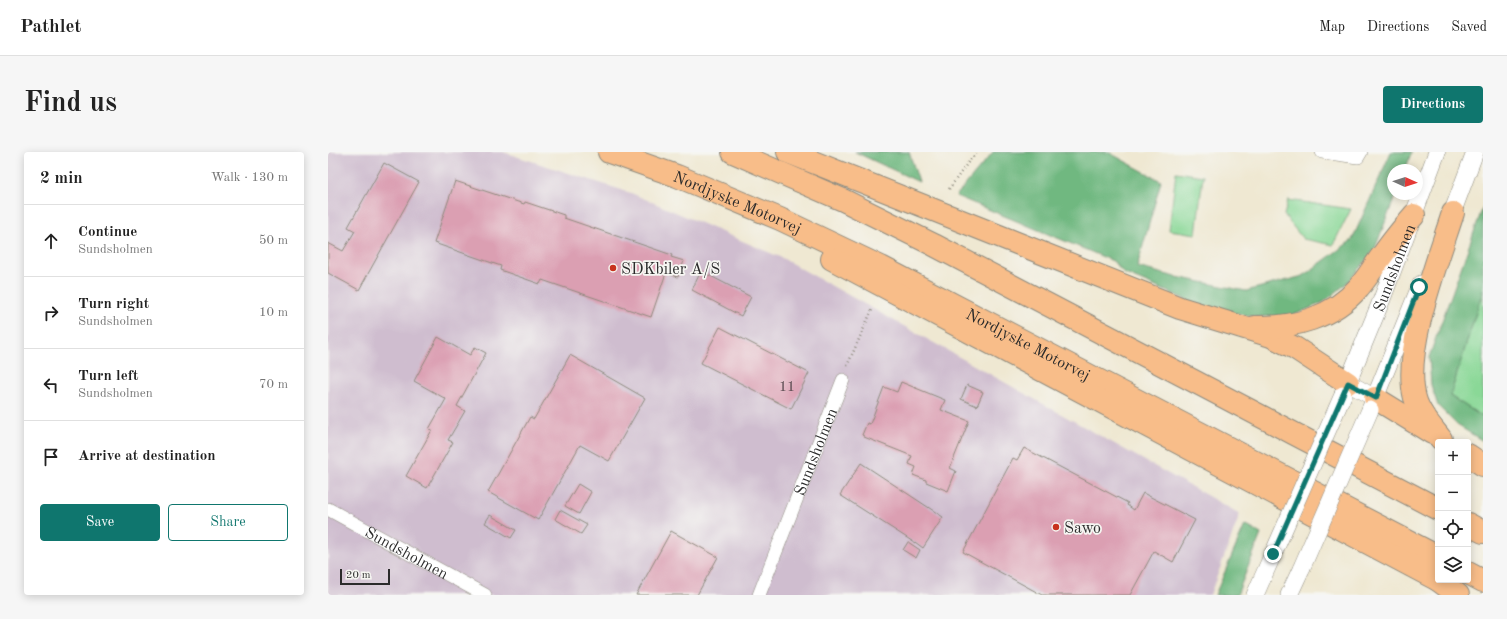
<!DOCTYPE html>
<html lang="en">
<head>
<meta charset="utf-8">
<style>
  body { margin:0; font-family:"Old Standard TT",serif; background:#f6f6f6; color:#222 }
  .controls { position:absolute; right:12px; bottom:12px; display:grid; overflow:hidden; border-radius:4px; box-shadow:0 2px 10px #0003 }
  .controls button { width:36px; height:36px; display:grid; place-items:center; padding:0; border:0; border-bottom:1px solid #e0e0e0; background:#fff; color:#222; font:20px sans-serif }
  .compass { position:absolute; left:1059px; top:12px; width:36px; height:36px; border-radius:50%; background:#fff; box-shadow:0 2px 10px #0003; rotate:93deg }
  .scale { position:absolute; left:12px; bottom:10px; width:50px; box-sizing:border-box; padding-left:4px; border:2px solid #2b2b2b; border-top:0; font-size:11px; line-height:14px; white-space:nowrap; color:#2b2b2b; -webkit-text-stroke:3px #f6f6f2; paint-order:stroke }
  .stop { position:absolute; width:12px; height:12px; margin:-9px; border:3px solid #0f766e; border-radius:50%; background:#fff }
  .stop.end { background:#0f766e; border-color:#fff; box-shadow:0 1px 4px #0008 }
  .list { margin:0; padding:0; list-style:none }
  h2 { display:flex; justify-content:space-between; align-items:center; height:52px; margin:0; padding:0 16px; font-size:17px }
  h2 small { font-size:13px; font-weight:400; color:#767676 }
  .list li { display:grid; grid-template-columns:26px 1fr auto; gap:12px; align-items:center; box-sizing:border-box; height:72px; padding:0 16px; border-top:1px solid #e0e0e0 }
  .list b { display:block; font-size:15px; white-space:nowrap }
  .list p { margin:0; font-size:13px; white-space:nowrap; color:#767676 }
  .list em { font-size:13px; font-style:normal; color:#767676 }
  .actions { display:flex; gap:8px; padding:12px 16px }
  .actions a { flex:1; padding:9px 0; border:1px solid #0f766e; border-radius:4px; text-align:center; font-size:14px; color:#0f766e }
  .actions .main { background:#0f766e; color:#fff }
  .icon { flex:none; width:22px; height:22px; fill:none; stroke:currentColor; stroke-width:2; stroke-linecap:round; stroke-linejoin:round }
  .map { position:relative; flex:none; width:1155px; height:443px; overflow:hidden; border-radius:4px }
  header { display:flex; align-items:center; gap:24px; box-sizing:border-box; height:56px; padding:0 20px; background:#fff; border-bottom:1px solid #e0e0e0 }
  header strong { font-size:19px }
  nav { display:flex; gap:22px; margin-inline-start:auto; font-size:14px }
  .intro { display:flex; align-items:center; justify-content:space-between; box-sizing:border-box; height:96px; padding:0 24px }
  h1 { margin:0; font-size:28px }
  .button { padding:10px 18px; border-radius:4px; background:#0f766e; color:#fff; font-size:14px; font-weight:700 }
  main { display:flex; gap:24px; padding:0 24px }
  aside { flex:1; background:#fff; border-radius:4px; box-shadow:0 2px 10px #0003 }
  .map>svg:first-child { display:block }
</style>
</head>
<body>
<header>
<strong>Pathlet</strong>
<nav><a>Map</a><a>Directions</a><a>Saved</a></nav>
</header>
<div class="intro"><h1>Find us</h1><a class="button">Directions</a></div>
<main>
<aside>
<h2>2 min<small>Walk · 130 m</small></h2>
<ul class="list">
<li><svg class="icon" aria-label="ahead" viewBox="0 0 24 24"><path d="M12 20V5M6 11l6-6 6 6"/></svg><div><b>Continue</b><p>Sundsholmen</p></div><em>50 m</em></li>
<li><svg class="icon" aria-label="right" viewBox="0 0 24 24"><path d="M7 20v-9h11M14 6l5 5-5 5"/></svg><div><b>Turn right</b><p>Sundsholmen</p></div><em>10 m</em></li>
<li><svg class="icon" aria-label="left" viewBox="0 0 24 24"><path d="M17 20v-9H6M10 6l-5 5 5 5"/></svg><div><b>Turn left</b><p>Sundsholmen</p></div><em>70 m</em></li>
<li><svg class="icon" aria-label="arrive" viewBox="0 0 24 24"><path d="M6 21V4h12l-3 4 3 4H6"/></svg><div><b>Arrive at destination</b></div></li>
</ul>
<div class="actions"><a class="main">Save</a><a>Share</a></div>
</aside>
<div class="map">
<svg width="1155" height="443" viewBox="0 0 1155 443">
  <rect width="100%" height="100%" fill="#f6f6f2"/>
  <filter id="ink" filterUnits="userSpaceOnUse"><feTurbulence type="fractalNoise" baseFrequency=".025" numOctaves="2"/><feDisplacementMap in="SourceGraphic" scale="8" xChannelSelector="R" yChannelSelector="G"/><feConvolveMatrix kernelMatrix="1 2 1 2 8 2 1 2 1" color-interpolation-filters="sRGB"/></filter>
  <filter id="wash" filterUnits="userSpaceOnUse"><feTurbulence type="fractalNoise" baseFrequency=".012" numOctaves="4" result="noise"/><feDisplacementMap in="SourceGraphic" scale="16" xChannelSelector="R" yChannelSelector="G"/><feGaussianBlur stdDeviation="0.9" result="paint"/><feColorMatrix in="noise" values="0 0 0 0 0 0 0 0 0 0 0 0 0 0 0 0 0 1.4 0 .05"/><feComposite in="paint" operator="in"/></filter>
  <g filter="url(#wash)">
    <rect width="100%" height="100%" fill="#efe8d2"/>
    <polygon fill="#cfbdcf" points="0,0 175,0 303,41 454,106 912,362 882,443 0,443"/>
    <g fill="#8ad897" stroke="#5a8261">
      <polygon points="848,20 875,24 868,82 841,78"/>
      <polygon points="960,48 1023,57 1005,93 975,87 956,63"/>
      <polygon points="1155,138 1155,265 1122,244"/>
    </g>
    <g fill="#6fb880" stroke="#4d7256">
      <polygon points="527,0 581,0 591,30"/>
      <polygon points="665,0 780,0 833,29 809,115 844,124 918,139 975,124 1024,88 1063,0 1084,0 1077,18 1065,18 1065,42 1068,42 1046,99 1018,132 996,150 966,163 929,165 883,158 795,121 785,109 628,44"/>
      <polygon points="1155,55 1155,138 1122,244 1155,265 1155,289 1129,273 1110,254 1103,233 1101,205"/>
      <polygon points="917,373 933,382 909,443 887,443"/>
    </g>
    <g id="blocks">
      <g fill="#db9fb2">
        <polygon points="56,11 91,30 31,138 0,121 0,91 15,99 27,79 20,75"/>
        <polygon points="127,29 196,52 197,50 236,63 236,66 344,103 343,105 356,109 350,125 338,121 323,165 214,128 212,132 172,118 173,114 106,91"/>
        <polygon points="373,119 423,145 413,164 364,138"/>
        <polygon points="392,175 481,221 463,257 373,211"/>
        <polygon points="110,185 142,203 147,195 158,201 129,254 137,259 120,288 125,290 99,336 78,324 104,278 101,277 118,247 86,229"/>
        <polygon points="242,203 317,246 281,309 252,293 210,368 160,340 202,265 206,267"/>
        <polygon points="573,230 617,248 613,258 641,269 622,316 628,319 620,339 598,330 598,328 585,323 588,315 581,312 584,304 536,285 536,284 534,283 539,271 542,272 556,235 569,240"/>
        <polygon points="639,233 655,240 649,254 633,247"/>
        <polygon points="696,296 800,351 799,353 806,358 815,341 867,368 845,410 826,399 802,443 714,443 635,400 685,306 689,308"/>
        <polygon points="533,311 615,365 595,396 587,390 587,391 512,343"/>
        <polygon points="250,332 263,340 251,362 237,354"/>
        <polygon points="232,358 259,373 253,382 227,367"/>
        <polygon points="162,363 188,378 183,386 157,371"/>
        <polygon points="343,379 390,405 369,443 308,443"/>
        <polygon points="580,390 592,398 588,406 575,398"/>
      </g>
    </g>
  </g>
  <g filter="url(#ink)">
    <use href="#blocks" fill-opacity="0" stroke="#8d8a7e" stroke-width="1"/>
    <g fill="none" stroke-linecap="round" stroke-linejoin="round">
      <defs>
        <g id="minor">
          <polyline points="994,0 1030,5 1033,0"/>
          <path id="s1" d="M 0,357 L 157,443"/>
          <path id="s2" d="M 431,443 L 515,228"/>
        </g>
        <g id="tertiary">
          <polyline points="1120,72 1147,0"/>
          <polyline points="1020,231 1047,246"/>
          <path id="s3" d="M 1015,242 L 1054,147 L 1109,0"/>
          <polyline points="1042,258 1093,132"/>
          <polyline points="927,443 945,402"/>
          <polyline points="961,443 974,415"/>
        </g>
        <g id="motorway">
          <path id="s4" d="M 281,0 L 349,24 L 452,67 L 553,115 L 1110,405"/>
          <polyline points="405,0 515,48 606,93 1110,357"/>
          <polyline points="460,0 852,156 943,184 967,196 1020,231"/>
          <polyline points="504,107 1110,428"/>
          <path d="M 927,175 C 965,176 1005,166 1031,135 C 1041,124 1047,112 1056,101 C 1065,88 1076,75 1086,63"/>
          <polyline points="1047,246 1104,281"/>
          <path d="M 1113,287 C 1103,274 1091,261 1087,246 C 1074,199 1110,108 1125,61"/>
          <polyline points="1140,303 1155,313"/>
          <polyline points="1140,372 1155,380"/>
          <polyline points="1140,421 1155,429"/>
          <polyline points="1110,428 1130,443"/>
        </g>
      </defs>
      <use href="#minor" stroke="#8d8a7e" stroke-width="14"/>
      <use href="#tertiary" stroke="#8d8a7e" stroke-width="18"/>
      <use href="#motorway" stroke="#8d8a7e" stroke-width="24"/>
      <g stroke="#8d8a7e" stroke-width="2.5" stroke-dasharray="1 3" stroke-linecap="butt">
        <polyline points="621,37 641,9 650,0"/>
        <polyline points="519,214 544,158"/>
      </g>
      <use href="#minor" stroke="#fff" stroke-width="13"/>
      <use href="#tertiary" stroke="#fff" stroke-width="17"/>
      <use href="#motorway" stroke="#f8bd89" stroke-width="22"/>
      <defs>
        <g id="tertiary-bridge">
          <polyline points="945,402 1015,243"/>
          <polyline points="974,415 1042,258"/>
        </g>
      </defs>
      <use href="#tertiary-bridge" stroke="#8d8a7e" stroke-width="18" stroke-linecap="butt"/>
      <use href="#tertiary-bridge" stroke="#fff" stroke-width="17"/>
    </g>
  </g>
  <g fill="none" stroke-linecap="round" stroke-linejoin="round" filter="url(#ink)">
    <polyline stroke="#0f766e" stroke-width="5" points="945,402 1020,231 1048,246 1091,135"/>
  </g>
  <g fill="#c8321e" stroke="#f6f6f2" stroke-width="1.5">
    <circle cx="285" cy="116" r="4"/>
    <circle cx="728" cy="375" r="4"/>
  </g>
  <g text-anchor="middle" stroke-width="3.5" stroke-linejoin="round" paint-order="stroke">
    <g font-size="14" fill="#57484d">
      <text x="459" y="239">11</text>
    </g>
    <g font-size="16" fill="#2b2b2b" stroke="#f6f6f2">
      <text dy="6" stroke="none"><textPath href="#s4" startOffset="138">Nordjyske Motorvej</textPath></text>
      <text dy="6" stroke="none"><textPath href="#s3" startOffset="136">Sundsholmen</textPath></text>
      <text dy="6" stroke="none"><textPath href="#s4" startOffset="462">Nordjyske Motorvej</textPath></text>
      <text dy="6" stroke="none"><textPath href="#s2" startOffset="154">Sundsholmen</textPath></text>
      <text dy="6" stroke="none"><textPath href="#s1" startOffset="90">Sundsholmen</textPath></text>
    </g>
    <g font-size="16" fill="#2b2b2b" stroke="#f6f6f2" text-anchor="start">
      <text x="293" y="122">SDKbiler A/S</text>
      <text x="736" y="381">Sawo</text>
    </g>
  </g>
</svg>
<div class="controls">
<button>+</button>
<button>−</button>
<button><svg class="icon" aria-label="locate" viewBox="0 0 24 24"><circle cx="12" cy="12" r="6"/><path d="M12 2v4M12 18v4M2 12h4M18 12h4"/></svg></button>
<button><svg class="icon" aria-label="layers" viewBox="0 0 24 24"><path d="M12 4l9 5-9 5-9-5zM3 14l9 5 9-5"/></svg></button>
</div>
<svg class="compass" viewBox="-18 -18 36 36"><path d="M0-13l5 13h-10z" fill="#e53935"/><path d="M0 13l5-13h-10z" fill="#767676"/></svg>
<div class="scale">20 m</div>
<div class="stop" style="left:1091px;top:135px"></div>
<div class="stop end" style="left:945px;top:402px"></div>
</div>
</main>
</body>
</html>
